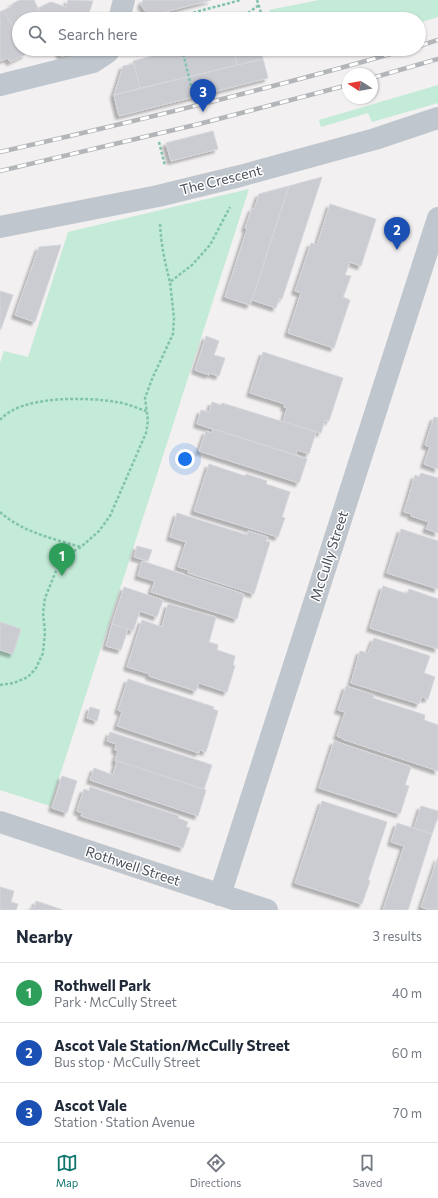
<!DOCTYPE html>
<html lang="en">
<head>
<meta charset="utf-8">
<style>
  body { margin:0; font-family:Commissioner,sans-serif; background:#f6f6f7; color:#1f2937 }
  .compass { position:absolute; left:342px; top:68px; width:36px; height:36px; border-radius:50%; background:#fff; box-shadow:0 1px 3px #0004; rotate:281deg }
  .you { position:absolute; left:185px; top:459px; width:14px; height:14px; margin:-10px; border:3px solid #fff; border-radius:50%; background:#1a73e8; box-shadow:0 0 0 6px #1a73e833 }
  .badge { display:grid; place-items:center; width:26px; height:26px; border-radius:50%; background:#0f766e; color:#fff; font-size:13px; font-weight:700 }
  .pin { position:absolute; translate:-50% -33px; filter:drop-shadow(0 1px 2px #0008) }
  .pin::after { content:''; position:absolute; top:21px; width:14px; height:12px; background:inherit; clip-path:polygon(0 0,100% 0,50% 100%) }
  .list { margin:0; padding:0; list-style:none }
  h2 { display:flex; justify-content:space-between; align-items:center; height:52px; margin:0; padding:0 16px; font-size:17px }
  h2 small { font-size:13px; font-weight:400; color:#747a83 }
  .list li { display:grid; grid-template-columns:26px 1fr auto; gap:12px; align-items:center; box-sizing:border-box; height:60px; padding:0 16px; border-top:1px solid #e0e1e3 }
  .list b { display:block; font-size:15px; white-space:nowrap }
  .list p { margin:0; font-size:13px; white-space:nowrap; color:#747a83 }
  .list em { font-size:13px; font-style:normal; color:#747a83 }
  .icon { flex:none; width:22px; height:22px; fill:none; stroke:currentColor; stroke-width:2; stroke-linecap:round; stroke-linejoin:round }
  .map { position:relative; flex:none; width:438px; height:910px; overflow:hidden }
  .search { position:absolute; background:#fff; box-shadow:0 1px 3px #0004; left:12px; right:12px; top:12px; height:44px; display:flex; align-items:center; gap:10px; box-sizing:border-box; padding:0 14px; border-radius:22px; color:#747a83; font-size:15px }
  .sheet { height:232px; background:#fff }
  nav { display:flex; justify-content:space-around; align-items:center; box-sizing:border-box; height:56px; border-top:1px solid #e0e1e3; background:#fff; font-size:11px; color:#747a83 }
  nav a { display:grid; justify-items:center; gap:2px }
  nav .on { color:#0f766e }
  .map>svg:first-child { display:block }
</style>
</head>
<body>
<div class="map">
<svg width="438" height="910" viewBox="0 0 438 910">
  <defs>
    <filter id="shadow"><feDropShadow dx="-3.5" dy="3.5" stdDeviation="1" flood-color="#0004"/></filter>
  </defs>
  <rect width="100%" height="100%" fill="#f2f0f0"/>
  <g fill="#c4ead8">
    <polygon points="319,0 438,0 438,17 419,23 419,19 272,19 269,10"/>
    <polygon points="280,49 328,49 304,56 286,52 282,53"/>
    <polygon points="438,85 438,103 372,122 368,113 321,127 319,120"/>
    <polygon points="249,189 50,806 0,790 0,363 4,351 28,357 68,232"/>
  </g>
  <g fill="#cbccd2" stroke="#d5d6db" filter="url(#shadow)">
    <polygon points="20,0 34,0 43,19 19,19 19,40 4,10 13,6 12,4"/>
    <polygon points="68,0 93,1 87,19 43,19 38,8 51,2 66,7"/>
    <polygon points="143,0 211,0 149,16 141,5"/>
    <polygon points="4,10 19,40 19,49 23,49 26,54 10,62 8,58 0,61 0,12"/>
    <polygon points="58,49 77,49 76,54 61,56"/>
    <polygon points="180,49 233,49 237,65 140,88 133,61"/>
    <polygon points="233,49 261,49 263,59 237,65"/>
    <polygon points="263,59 268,78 119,116 114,95"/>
    <polygon points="134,64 140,88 114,95 123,66"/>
    <polygon points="213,131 218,149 171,161 166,143"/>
    <polygon points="322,177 282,299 279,298 276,308 252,300 289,186"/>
    <polygon points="289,186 250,305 225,297 247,229 245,228 252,208 254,209 259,194"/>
    <polygon points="330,204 376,219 361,266 350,262 345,275 351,276 343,297 350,300 334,348 288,333 301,293 295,291 311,243 317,245"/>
    <polygon points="61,245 35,322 15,315 39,247"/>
    <polygon points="0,291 13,295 1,329 0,328"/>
    <polygon points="206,336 219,341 214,355 225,358 219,376 209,373 209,375 195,370"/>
    <polygon points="263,352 343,378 329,421 325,420 321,433 283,422 287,408 284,407 285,404 250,393"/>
    <polygon points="212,402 221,405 222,403 316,432 309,454 297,450 296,455 197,424 201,410 209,412"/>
    <polygon points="434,417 438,418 438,469 424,464 430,447 425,445"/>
    <polygon points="213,429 307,459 299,483 199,451 206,431 212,433"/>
    <polygon points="209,464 245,476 246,474 267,481 266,484 290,492 282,517 285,518 278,537 194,511"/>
    <polygon points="421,473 438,478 438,533 426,529 429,522 411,516 412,514 404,512 415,475 419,477"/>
    <polygon points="177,513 247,535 248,531 268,537 266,541 270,542 254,594 188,573 189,570 178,567 186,542 170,537"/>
    <polygon points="401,529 438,541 438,589 387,573"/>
    <polygon points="137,546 152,550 148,561 134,557"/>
    <polygon points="142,561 244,594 237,619 151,592 155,581 138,576"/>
    <polygon points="383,586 407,594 409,589 438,599 438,649 370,628"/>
    <polygon points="124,587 163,600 157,617 140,611 133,631 112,624"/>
    <polygon points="168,604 216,617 209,642 218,645 217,650 235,656 233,665 235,666 227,692 199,683 196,691 149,676 150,674 127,667 142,620 162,627"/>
    <polygon points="0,622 21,629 13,654 0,650"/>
    <polygon points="112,624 128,629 121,650 106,646"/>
    <polygon points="374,638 430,656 424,673 435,677 428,699 422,697 419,704 351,683 360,651 368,653"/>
    <polygon points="128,679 214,707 213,709 218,711 206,752 200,750 199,753 117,726 122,712 118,710"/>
    <polygon points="346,686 374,695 373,698 425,715 424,720 438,725 438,771 342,739 342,738 337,736 345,712 338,710"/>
    <polygon points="90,707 100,710 97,721 87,718"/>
    <polygon points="110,732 212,765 204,789 115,761 118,751 115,750 116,744 107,741"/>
    <polygon points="334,741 411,767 405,785 409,786 400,814 319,788"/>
    <polygon points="117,761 206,790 198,816 90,780 94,768 113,775"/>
    <polygon points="62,776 77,781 67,813 52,808"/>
    <polygon points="90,787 179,816 178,818 188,822 186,827 190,828 183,848 81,816 82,813 77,811 84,789 89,791"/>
    <polygon points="322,801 387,822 368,880 370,881 362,904 295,883"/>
    <polygon points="421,806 438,811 438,817 432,834 414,828"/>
    <polygon points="397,823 432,834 408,910 383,910 404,846 391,842"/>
    <polygon points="438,857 438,910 430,910 421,907"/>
    <polygon points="0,887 14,891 11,902 18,904 16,910 0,910"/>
    <polygon points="36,901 63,910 30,910 31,907 34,908"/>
  </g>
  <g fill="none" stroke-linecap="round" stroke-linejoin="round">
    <g stroke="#81c4ab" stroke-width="2.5" stroke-dasharray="3 2" stroke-linecap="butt">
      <polyline points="257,0 263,19"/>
      <polyline points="169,19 241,0"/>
      <polyline points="240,19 259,5"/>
      <polyline points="182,49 194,98"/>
      <polyline points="271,49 272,52"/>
      <polyline points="136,55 159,49"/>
      <polyline points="159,142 165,166"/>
      <path d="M 160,224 C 161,244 165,263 170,282"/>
      <path d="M 0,420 C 21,395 87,397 116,402 C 126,403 137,408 146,411"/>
      <path d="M 0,512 C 22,532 54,539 81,547"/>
      <polyline points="0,685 14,683 28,677 36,668 43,653 45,632 43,613 45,598 58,566 67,555 81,547 99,531 110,516 146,433 148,421 145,398 152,379 173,334 174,318 170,282 192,265 210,245 230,207"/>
    </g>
    <g stroke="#c0c6cd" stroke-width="22">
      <polyline points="119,19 124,0"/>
      <polyline points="0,85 93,62 108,52 110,49"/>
      <polyline points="0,227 158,196 240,176 375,139 438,118"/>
      <polyline points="0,822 267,910"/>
      <polyline points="220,895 438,218"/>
    </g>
    <defs>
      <g id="rail">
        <polyline points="419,46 438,40"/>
        <polyline points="372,78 438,59"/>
        <path d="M 0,152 C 137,121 273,88 408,49"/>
        <polyline points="0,171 199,124 348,85"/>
      </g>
    </defs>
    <use href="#rail" stroke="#b3b5b9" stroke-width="4.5"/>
    <use href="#rail" stroke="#fff" stroke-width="3" stroke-dasharray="9" stroke-linecap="butt"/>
  </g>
  <g text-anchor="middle" stroke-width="3" stroke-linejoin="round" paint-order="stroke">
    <g font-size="14" fill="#4a515b" stroke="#fff">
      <text transform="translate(221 180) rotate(-14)" y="5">The Crescent</text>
      <text transform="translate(329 556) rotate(-72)" y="5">McCully Street</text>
      <text transform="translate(133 866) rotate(18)" y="5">Rothwell Street</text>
    </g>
  </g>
</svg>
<svg class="compass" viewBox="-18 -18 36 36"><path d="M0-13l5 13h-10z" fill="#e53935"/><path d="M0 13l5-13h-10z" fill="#747a83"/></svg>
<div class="you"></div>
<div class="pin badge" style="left:62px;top:576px;background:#2e9e5b">1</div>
<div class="pin badge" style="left:397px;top:250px;background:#1a4fb4">2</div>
<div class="pin badge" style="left:203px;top:112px;background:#1a4fb4">3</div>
<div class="search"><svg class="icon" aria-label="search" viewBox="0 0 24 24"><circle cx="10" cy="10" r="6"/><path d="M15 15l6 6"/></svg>Search here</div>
</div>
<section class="sheet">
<h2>Nearby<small>3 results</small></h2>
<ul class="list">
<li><span class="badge" style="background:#2e9e5b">1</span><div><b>Rothwell Park</b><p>Park · McCully Street</p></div><em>40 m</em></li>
<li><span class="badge" style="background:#1a4fb4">2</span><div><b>Ascot Vale Station/McCully Street</b><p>Bus stop · McCully Street</p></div><em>60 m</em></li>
<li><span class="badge" style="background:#1a4fb4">3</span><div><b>Ascot Vale</b><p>Station · Station Avenue</p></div><em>70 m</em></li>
</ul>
</section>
<nav>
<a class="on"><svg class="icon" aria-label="map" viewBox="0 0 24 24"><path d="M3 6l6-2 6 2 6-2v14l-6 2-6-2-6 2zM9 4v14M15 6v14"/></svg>Map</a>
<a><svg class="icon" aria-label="directions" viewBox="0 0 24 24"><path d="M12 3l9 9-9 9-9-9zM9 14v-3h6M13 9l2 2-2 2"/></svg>Directions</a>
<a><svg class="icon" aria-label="saved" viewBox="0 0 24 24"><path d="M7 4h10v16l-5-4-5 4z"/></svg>Saved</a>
</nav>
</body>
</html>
